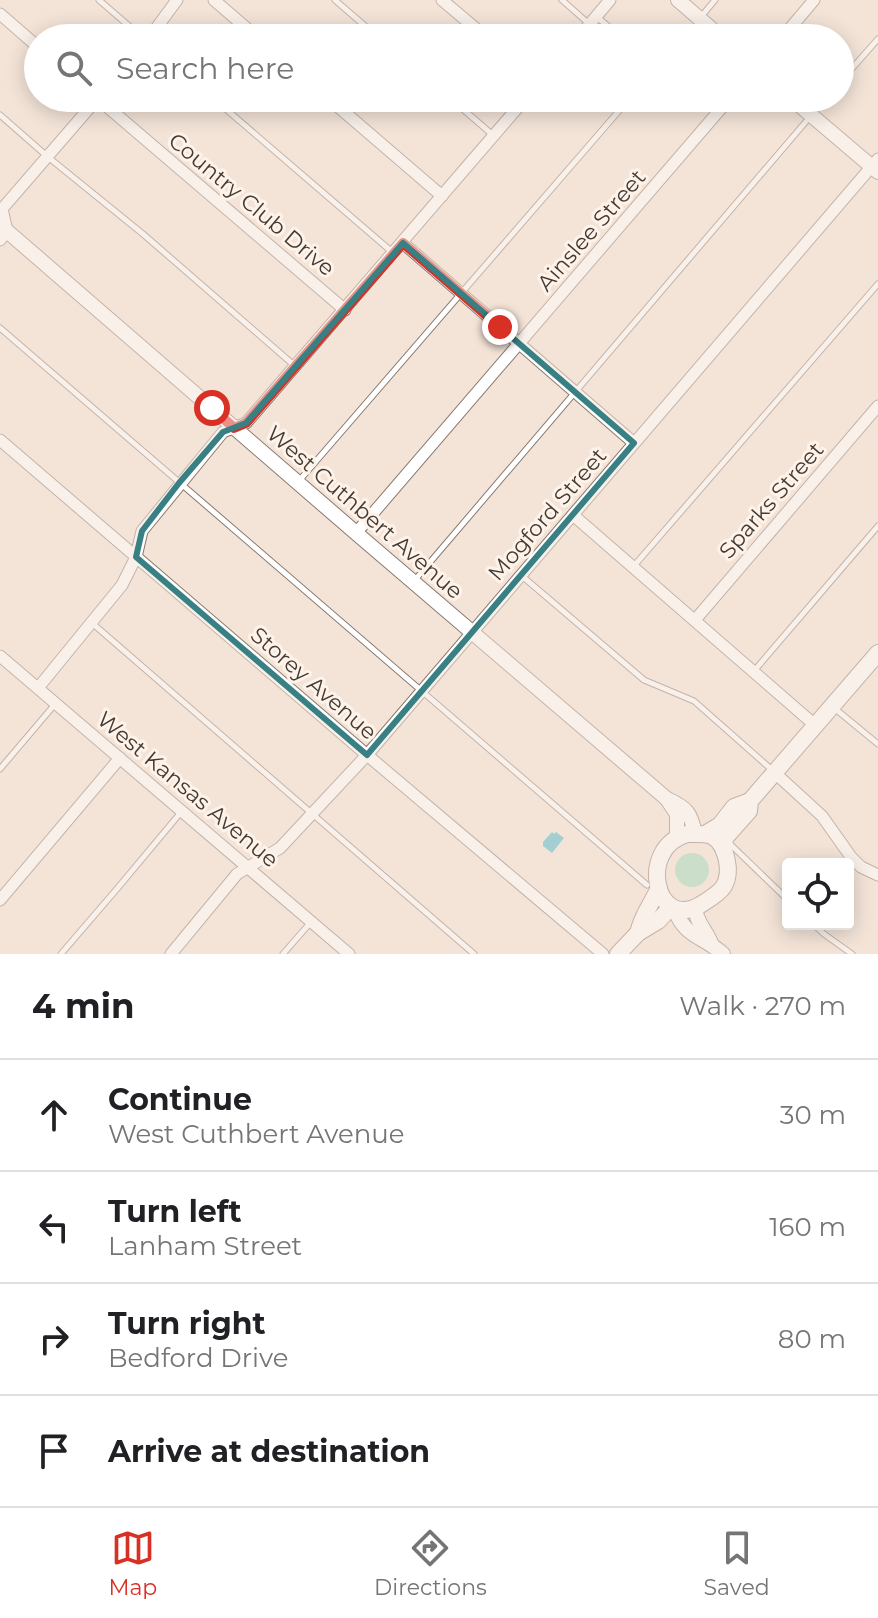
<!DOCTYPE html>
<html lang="en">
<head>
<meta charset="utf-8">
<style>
  body { margin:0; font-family:Montserrat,sans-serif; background:#f2f2f2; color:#202124 }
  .controls { position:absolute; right:24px; bottom:24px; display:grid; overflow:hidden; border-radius:8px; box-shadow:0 4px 20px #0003 }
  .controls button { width:72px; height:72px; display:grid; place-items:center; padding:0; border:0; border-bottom:2px solid #e0e0e0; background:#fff; color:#202124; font:40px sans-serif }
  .stop { position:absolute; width:24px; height:24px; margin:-18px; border:6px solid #d93025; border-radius:50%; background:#fff }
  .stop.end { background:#d93025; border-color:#fff; box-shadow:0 2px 8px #0008 }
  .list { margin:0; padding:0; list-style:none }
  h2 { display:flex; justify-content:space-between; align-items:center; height:104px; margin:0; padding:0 32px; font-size:34px }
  h2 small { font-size:26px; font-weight:400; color:#757577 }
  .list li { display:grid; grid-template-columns:52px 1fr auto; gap:24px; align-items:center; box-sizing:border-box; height:112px; padding:0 32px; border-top:2px solid #e0e0e0 }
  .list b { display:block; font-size:30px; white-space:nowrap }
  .list p { margin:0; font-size:26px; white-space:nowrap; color:#757577 }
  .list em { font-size:26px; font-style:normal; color:#757577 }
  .icon { flex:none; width:44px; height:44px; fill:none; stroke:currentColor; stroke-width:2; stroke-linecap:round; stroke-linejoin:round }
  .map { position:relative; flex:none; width:878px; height:954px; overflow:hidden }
  .search { position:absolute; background:#fff; box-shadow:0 4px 20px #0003; left:24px; right:24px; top:24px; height:88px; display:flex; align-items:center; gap:20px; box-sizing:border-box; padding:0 28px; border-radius:44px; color:#757577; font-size:30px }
  .sheet { height:552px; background:#fff }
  nav { display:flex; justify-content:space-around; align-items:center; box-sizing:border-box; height:112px; border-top:2px solid #e0e0e0; background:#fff; font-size:22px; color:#757577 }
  nav a { display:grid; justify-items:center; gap:4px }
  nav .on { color:#d93025 }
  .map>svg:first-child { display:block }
</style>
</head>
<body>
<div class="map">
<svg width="878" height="954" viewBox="0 0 878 954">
  <rect width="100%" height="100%" fill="#f4e4d8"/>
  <circle fill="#99d7b6" cx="692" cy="870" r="17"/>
  <polygon fill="#41b7cc" points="552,832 554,834 556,832 564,838 552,853 543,846 543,842"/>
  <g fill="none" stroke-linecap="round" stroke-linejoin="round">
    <defs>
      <g id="service">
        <polyline points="99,0 143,38"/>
        <polyline points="335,0 379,38"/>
        <polyline points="562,0 588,23"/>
        <polyline points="597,17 622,38"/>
        <polyline points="700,18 715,0"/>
        <polyline points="840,82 878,39"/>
        <polyline points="213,98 391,251"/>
        <polyline points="450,98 494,136"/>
        <polyline points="0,115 48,157 143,234 295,366"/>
        <polyline points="0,328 647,885"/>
        <polyline points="298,482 630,98"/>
        <polyline points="633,567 878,284"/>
        <polyline points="522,576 644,680 694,701 771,769"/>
        <polyline points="414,581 826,98"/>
        <polyline points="92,623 474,954"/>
        <polyline points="754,671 878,526"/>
        <polyline points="833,707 878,744"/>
        <polyline points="0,769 56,703"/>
        <polyline points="730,844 788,900"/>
        <polyline points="813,924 824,934 852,954"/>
        <polyline points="61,954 116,890 182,811"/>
        <polyline points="283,954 311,922"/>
      </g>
      <g id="minor">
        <polyline points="214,0 258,38"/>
        <polyline points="442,0 487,38"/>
        <polyline points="0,14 38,47"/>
        <polyline points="149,38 177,0"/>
        <polyline points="578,38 610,0"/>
        <polyline points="782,38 814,0"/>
        <polyline points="97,98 345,310"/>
        <polyline points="328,98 442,196"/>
        <polyline points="0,240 7,231 2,209 98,98"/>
        <polyline points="403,243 634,443"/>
        <polyline points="0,440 367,755 603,954"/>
        <polyline points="573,515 816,726"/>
        <polyline points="356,533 730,98"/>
        <polyline points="695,620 878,406"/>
        <polyline points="0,656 349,954"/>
        <polyline points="38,688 122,585 136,557 142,531 223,432 246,423 526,98"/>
        <polyline points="775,773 822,816 851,857 861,867 878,875"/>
        <polyline points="0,900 120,758"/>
        <polyline points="171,954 237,874 280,848 367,755 878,159"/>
      </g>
      <g id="tertiary">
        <polyline points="678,0 722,38"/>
        <polyline points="791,98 878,172"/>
        <path d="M 0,225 L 356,533 L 667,799 C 687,808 691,813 695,834"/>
        <polyline points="667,799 677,814 677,837"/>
        <path d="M 674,908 C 685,938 702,935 723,954"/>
        <path d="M 695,908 C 696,922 706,930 711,943"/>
      </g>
      <g id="secondary">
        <path d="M 687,834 C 695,834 705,833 712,836 C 727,845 732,872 724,886 C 719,894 708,900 700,905 C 655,931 637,848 687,834 Z"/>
        <polyline points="705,834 720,825 734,807 750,801"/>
        <polyline points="724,851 725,838 749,811 750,801 878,653"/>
        <path d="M 638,933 C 642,915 651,905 659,888"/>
        <polyline points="618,954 638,933 658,921 671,907"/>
      </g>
    </defs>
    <use href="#service" stroke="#88796e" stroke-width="7"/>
    <use href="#minor" stroke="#88796e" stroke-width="13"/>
    <use href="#tertiary" stroke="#88796e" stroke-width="16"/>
    <use href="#secondary" stroke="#88796e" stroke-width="18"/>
    <use href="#service" stroke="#fff" stroke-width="5"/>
    <use href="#minor" stroke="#fff" stroke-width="11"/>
    <use href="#tertiary" stroke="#fff" stroke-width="14"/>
    <use href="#secondary" stroke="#fff" stroke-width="16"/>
  </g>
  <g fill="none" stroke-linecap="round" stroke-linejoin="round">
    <polyline stroke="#d93025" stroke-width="10" points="212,408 234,428 246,423 403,243 500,327"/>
  </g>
  <path d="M0 0H878V954H0ZM 403,243 L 634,443 L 367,755 L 136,557 L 142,531 L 179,483 L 223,432 L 246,423 Z" fill="#f4e4d8" fill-opacity=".55" fill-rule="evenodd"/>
  <path fill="none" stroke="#388084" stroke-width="6" stroke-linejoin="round" d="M 403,243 L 634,443 L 367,755 L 136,557 L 142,531 L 179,483 L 223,432 L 246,423 Z"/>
  <g text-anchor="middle" stroke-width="6" stroke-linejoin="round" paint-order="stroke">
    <g font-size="22" fill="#413b36" stroke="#fff2e8">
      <text transform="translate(252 204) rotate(40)" y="8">Country Club Drive</text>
      <text transform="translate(591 230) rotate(-49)" y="8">Ainslee Street</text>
      <text transform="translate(771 500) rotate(-49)" y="8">Sparks Street</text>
      <text transform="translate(365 512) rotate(41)" y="8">West Cuthbert Avenue</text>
      <text transform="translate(547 514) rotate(-49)" y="8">Mogford Street</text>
      <text transform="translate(314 683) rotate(41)" y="8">Storey Avenue</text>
      <text transform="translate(188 789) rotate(40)" y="8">West Kansas Avenue</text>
    </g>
  </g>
</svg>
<div class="controls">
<button><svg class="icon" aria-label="locate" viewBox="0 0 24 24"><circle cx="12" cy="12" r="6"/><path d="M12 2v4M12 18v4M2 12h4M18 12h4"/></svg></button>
</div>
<div class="stop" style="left:212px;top:408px"></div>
<div class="stop end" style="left:500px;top:327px"></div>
<div class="search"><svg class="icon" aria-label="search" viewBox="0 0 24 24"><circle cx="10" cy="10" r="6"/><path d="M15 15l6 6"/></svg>Search here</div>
</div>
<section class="sheet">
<h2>4 min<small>Walk · 270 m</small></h2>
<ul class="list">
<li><svg class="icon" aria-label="ahead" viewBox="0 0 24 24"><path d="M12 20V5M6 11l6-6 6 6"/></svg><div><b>Continue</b><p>West Cuthbert Avenue</p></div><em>30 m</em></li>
<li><svg class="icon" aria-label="left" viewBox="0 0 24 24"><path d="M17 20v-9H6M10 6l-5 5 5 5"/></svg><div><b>Turn left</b><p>Lanham Street</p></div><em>160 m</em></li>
<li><svg class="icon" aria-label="right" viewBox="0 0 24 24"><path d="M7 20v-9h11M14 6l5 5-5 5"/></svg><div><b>Turn right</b><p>Bedford Drive</p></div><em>80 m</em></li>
<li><svg class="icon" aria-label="arrive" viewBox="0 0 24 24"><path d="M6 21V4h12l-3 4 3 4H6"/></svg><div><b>Arrive at destination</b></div></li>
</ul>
</section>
<nav>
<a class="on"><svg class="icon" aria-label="map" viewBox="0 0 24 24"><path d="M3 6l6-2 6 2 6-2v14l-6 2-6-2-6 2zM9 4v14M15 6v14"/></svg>Map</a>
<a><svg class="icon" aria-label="directions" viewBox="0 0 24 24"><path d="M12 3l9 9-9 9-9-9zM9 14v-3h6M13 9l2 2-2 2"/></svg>Directions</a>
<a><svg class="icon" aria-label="saved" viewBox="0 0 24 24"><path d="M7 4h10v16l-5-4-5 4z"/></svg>Saved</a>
</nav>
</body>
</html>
